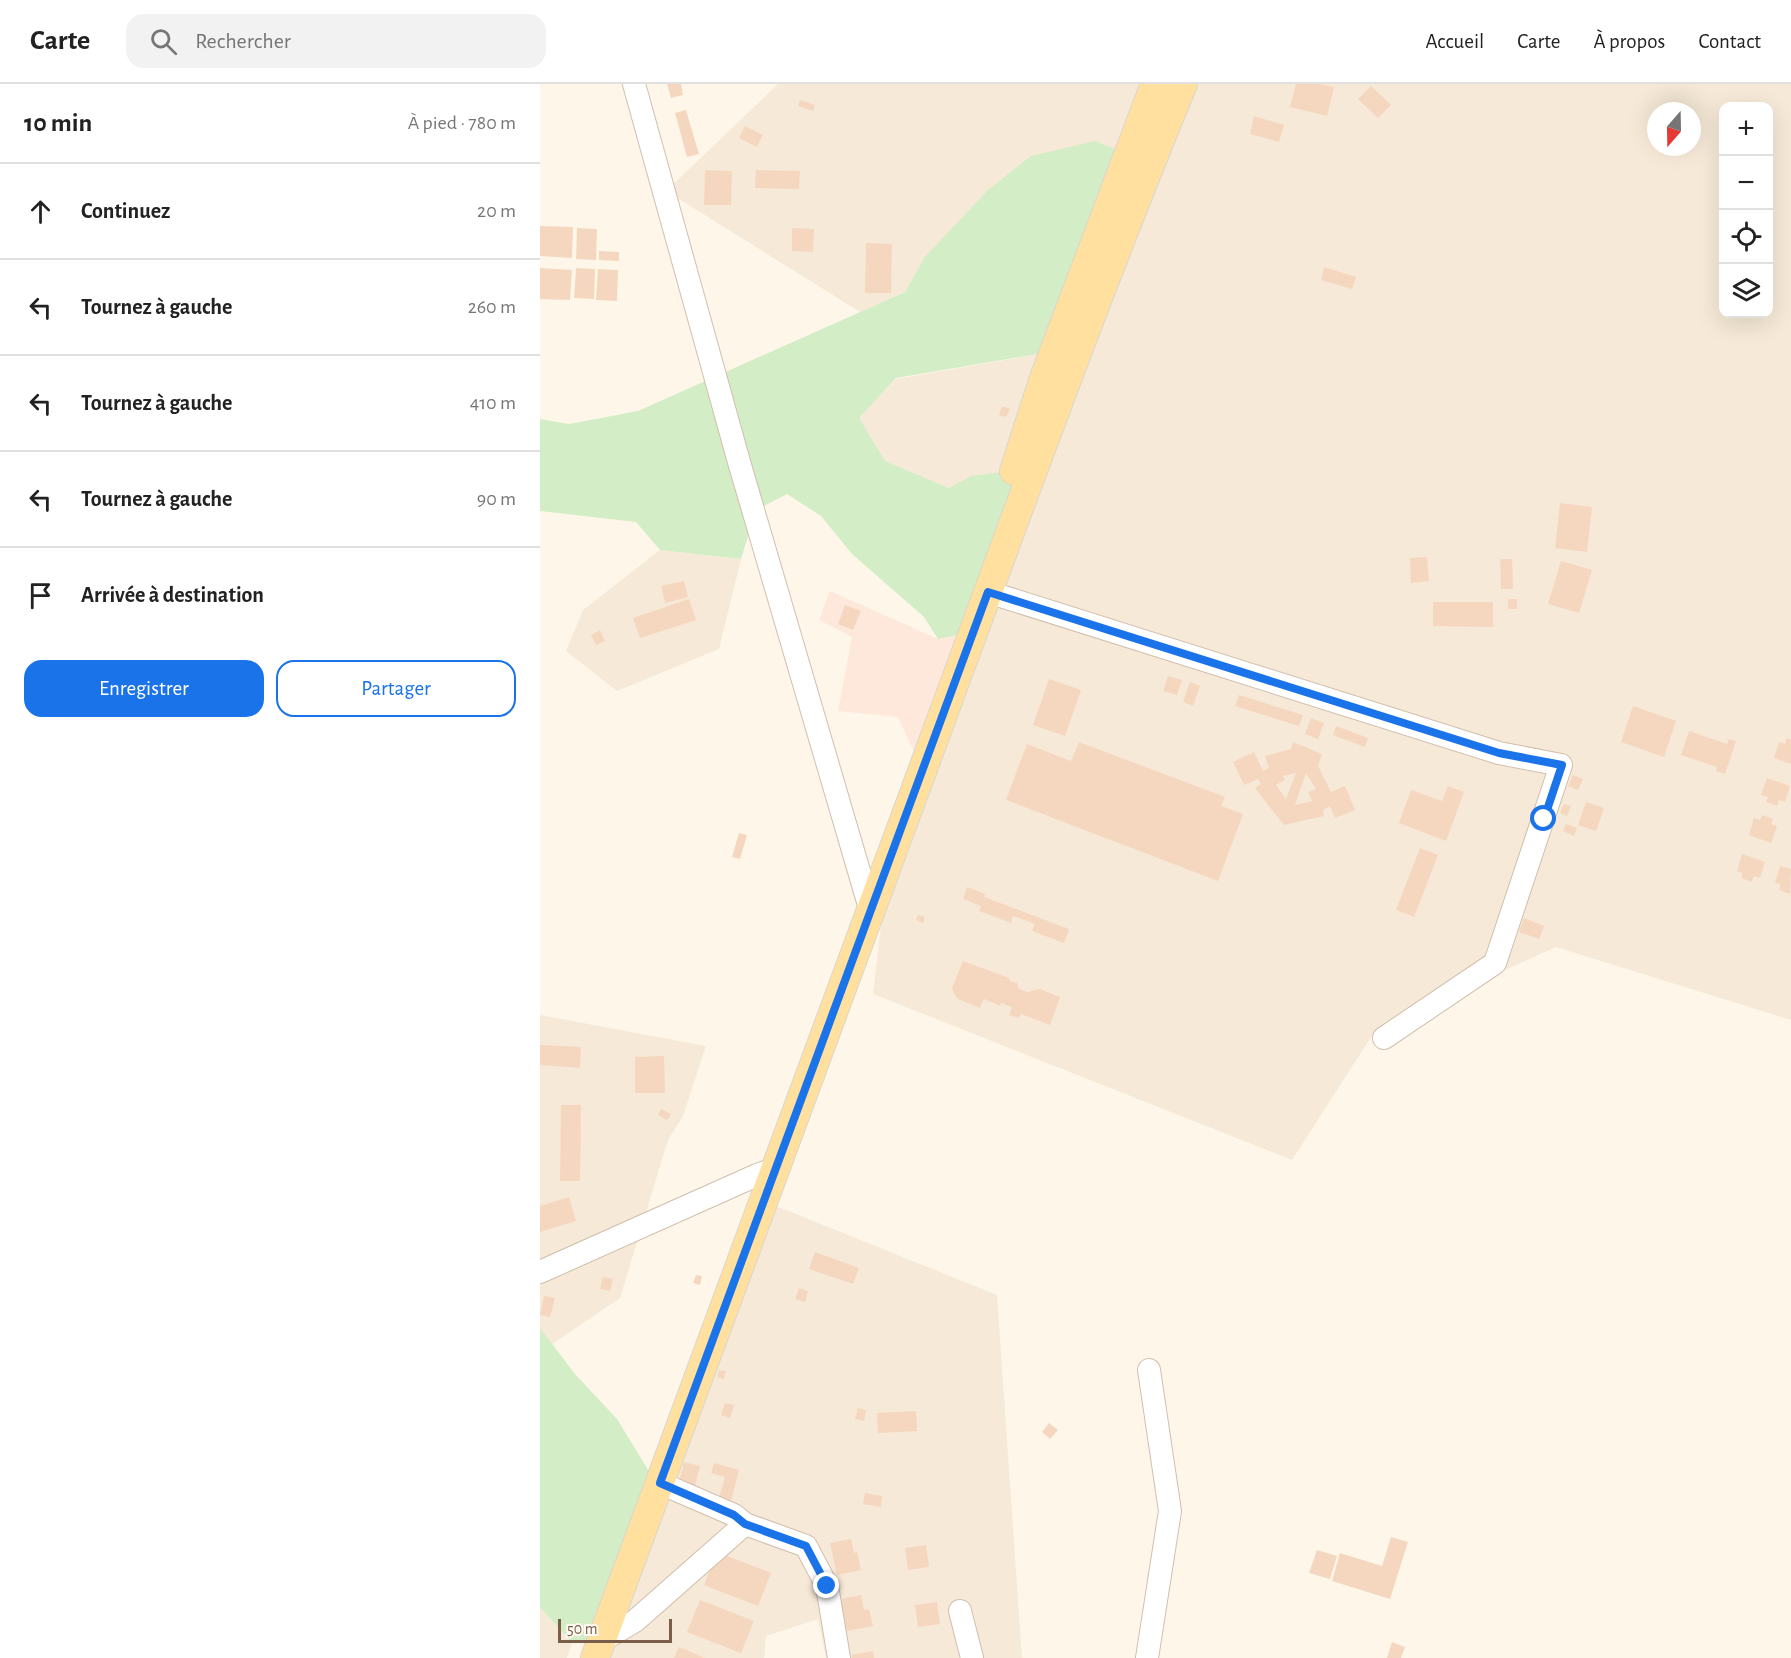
<!DOCTYPE html>
<html lang="fr">
<head>
<meta charset="utf-8">
<style>
  body { margin:0; font-family:"Alegreya Sans",sans-serif; background:#f2f2f2; color:#222 }
  .controls { position:absolute; right:18px; top:18px; display:grid; overflow:hidden; border-radius:12px; box-shadow:0 6px 24px #0002 }
  .controls button { width:54px; height:54px; display:grid; place-items:center; padding:0; border:0; border-bottom:2px solid #e0e0e0; background:#fff; color:#222; font:30px sans-serif }
  .compass { position:absolute; left:1107px; top:18px; width:54px; height:54px; border-radius:50%; background:#fff; box-shadow:0 6px 24px #0002; rotate:200deg }
  .scale { position:absolute; left:18px; bottom:15px; width:114px; box-sizing:border-box; padding-left:6px; border:3px solid #7a5e4a; border-top:0; font-size:16px; line-height:21px; white-space:nowrap; color:#7a5e4a; -webkit-text-stroke:4px #fffaf1; paint-order:stroke }
  .stop { position:absolute; width:18px; height:18px; margin:-14px; border:4px solid #1a73e8; border-radius:50%; background:#fff }
  .stop.end { background:#1a73e8; border-color:#fff; box-shadow:0 2px 6px #0008 }
  .list { margin:0; padding:0; list-style:none }
  h2 { display:flex; justify-content:space-between; align-items:center; height:78px; margin:0; padding:0 24px; font-size:26px }
  h2 small { font-size:20px; font-weight:400; color:#767676 }
  .list li { display:grid; grid-template-columns:39px 1fr auto; gap:18px; align-items:center; box-sizing:border-box; height:96px; padding:0 24px; border-top:2px solid #e0e0e0 }
  .list b { display:block; font-size:22px; white-space:nowrap }
  .list em { font-size:20px; font-style:normal; color:#767676 }
  .actions { display:flex; gap:12px; padding:18px 24px }
  .actions a { flex:1; padding:14px 0; border:2px solid #1a73e8; border-radius:18px; text-align:center; font-size:21px; color:#1a73e8 }
  .actions .main { background:#1a73e8; color:#fff }
  .icon { flex:none; width:33px; height:33px; fill:none; stroke:currentColor; stroke-width:2; stroke-linecap:round; stroke-linejoin:round }
  .map { position:relative; flex:none; width:1251px; height:1574px; overflow:hidden }
  header { display:flex; align-items:center; gap:36px; box-sizing:border-box; height:84px; padding:0 30px; background:#fff; border-bottom:2px solid #e0e0e0 }
  header strong { font-size:28px }
  nav { display:flex; gap:33px; margin-inline-start:auto; font-size:21px }
  .search { width:420px; height:54px; background:#f2f2f2; display:flex; align-items:center; gap:15px; box-sizing:border-box; padding:0 21px; border-radius:18px; color:#767676; font-size:22px }
  main { display:flex }
  aside { flex:1; background:#fff }
  .map>svg:first-child { display:block }
</style>
</head>
<body>
<header>
<strong>Carte</strong>
<div class="search"><svg class="icon" aria-label="search" viewBox="0 0 24 24"><circle cx="10" cy="10" r="6"/><path d="M15 15l6 6"/></svg>Rechercher</div>
<nav><a>Accueil</a><a>Carte</a><a>À propos</a><a>Contact</a></nav>
</header>
<main>
<aside>
<h2>10 min<small>À pied · 780 m</small></h2>
<ul class="list">
<li><svg class="icon" aria-label="ahead" viewBox="0 0 24 24"><path d="M12 20V5M6 11l6-6 6 6"/></svg><div><b>Continuez</b></div><em>20 m</em></li>
<li><svg class="icon" aria-label="left" viewBox="0 0 24 24"><path d="M17 20v-9H6M10 6l-5 5 5 5"/></svg><div><b>Tournez à gauche</b></div><em>260 m</em></li>
<li><svg class="icon" aria-label="left" viewBox="0 0 24 24"><path d="M17 20v-9H6M10 6l-5 5 5 5"/></svg><div><b>Tournez à gauche</b></div><em>410 m</em></li>
<li><svg class="icon" aria-label="left" viewBox="0 0 24 24"><path d="M17 20v-9H6M10 6l-5 5 5 5"/></svg><div><b>Tournez à gauche</b></div><em>90 m</em></li>
<li><svg class="icon" aria-label="arrive" viewBox="0 0 24 24"><path d="M6 21V4h12l-3 4 3 4H6"/></svg><div><b>Arrivée à destination</b></div></li>
</ul>
<div class="actions"><a class="main">Enregistrer</a><a>Partager</a></div>
</aside>
<div class="map">
<svg width="1251" height="1574" viewBox="0 0 1251 1574">
  <rect width="100%" height="100%" fill="#fef7e9"/>
  <g fill="#f6e9d7" fill-rule="evenodd">
    <path d="M 238,0 L 1251,0 L 1251,936 L 1016,863 L 837,944 L 752,1076 L 333,910 L 351,754 L 487,386 L 431,392 L 409,404 L 345,377 L 318,334 L 356,295 L 533,264 L 384,174 L 365,208 L 320,228 L 126,107 ZM 1184,22 L 1228,22 L 1228,230 L 1184,230 ZM 1116,27 L 1152,27 L 1152,63 L 1116,63 Z"/>
    <polygon points="120,466 201,475 179,565 77,607 26,567 43,526"/>
    <polygon points="0,931 166,962 143,1032 128,1056 80,1214 12,1260 0,1244"/>
    <polygon points="236,1122 457,1211 482,1574 286,1574 278,1535 226,1552 224,1574 63,1574"/>
    <polygon points="0,1523 32,1559 27,1574 0,1574"/>
  </g>
  <polygon fill="#fee8dc" points="290,507 398,555 427,549 379,679 358,633 298,627 312,553 279,536"/>
  <g fill="#d3edc6">
    <polygon points="555,57 604,77 533,264 356,294 319,334 345,377 409,404 431,392 488,385 427,549 398,555 384,533 312,470 281,432 247,410 216,426 201,475 120,466 96,438 0,427 0,335 29,340 98,327 365,208 384,174 448,106 491,72"/>
    <polygon points="0,1244 35,1290 77,1335 115,1397 56,1554 32,1559 0,1523"/>
  </g>
  <g fill="#f5d7bf" fill-rule="evenodd">
    <polygon points="127,0 141,0 143,11 131,14"/>
    <polygon points="756,0 780,0 794,3 787,32 750,23"/>
    <polygon points="831,2 851,21 838,34 818,15"/>
    <polygon points="260,16 275,21 273,27 258,22"/>
    <polygon points="146,26 159,70 147,73 135,29"/>
    <polygon points="714,32 744,41 739,58 710,50"/>
    <polygon points="205,42 223,51 217,63 199,54"/>
    <polygon points="165,86 192,87 191,121 164,121"/>
    <polygon points="216,86 260,87 259,105 215,104"/>
    <polygon points="0,142 33,143 32,174 0,172"/>
    <polygon points="37,144 57,145 56,176 36,175"/>
    <polygon points="252,144 274,145 273,168 252,167"/>
    <polygon points="326,159 352,160 351,209 325,209"/>
    <polygon points="59,167 79,168 79,177 59,176"/>
    <polygon points="784,183 816,193 812,205 781,196"/>
    <polygon points="0,184 32,186 30,216 0,215"/>
    <polygon points="36,184 55,185 54,215 34,214"/>
    <polygon points="58,185 78,186 77,217 56,216"/>
    <polygon points="462,322 470,325 466,333 459,331"/>
    <polygon points="1020,419 1052,423 1047,468 1015,464"/>
    <polygon points="887,473 889,497 871,499 870,474"/>
    <polygon points="960,475 972,475 973,505 961,505"/>
    <polygon points="1021,477 1052,486 1039,529 1008,520"/>
    <polygon points="144,497 148,513 125,519 121,502"/>
    <polygon points="149,515 156,536 100,554 93,534"/>
    <rect x="968" y="515" width="9" height="10"/>
    <polygon points="893,518 953,518 953,543 893,542"/>
    <polygon points="305,521 321,527 313,546 298,540"/>
    <polygon points="60,546 65,557 56,561 51,551"/>
    <polygon points="628,592 642,596 637,611 623,607"/>
    <polygon points="509,595 541,606 525,652 493,641"/>
    <polygon points="650,598 660,602 653,622 643,618"/>
    <polygon points="699,611 763,631 759,642 695,622"/>
    <polygon points="1093,622 1136,637 1124,673 1081,658"/>
    <polygon points="771,634 784,639 778,655 765,650"/>
    <polygon points="796,642 828,654 825,663 793,651"/>
    <polygon points="1149,647 1187,660 1189,655 1196,657 1185,690 1176,687 1177,683 1141,671"/>
    <polygon points="1247,654 1251,656 1251,680 1234,674 1239,658 1245,660"/>
    <polygon points="539,658 685,713 681,722 703,730 678,797 466,716 487,660 531,677"/>
    <path d="M 753,658 L 782,670 L 778,682 L 791,708 L 805,702 L 815,726 L 795,734 L 790,722 L 783,726 L 784,732 L 744,741 L 715,704 L 721,700 L 718,695 L 704,701 L 693,678 L 714,668 L 723,687 L 729,684 L 725,672 L 751,665 ZM 756,689 L 746,715 L 736,701 L 745,696 L 743,692 ZM 766,689 L 776,705 L 768,708 L 772,717 L 755,721 Z"/>
    <polygon points="1033,691 1043,695 1038,706 1028,702"/>
    <polygon points="1227,694 1250,702 1245,718 1239,716 1237,722 1226,718 1228,713 1221,711"/>
    <polygon points="908,702 924,708 906,757 859,739 871,706 902,717"/>
    <polygon points="1046,718 1064,724 1056,747 1038,741"/>
    <polygon points="1024,720 1031,722 1027,732 1020,729"/>
    <polygon points="1222,731 1233,735 1231,740 1237,742 1231,759 1209,751 1214,734 1220,736"/>
    <polygon points="1026,740 1037,744 1034,752 1023,747"/>
    <polygon points="199,749 207,751 200,775 192,773"/>
    <polygon points="880,764 898,771 874,833 856,826"/>
    <polygon points="1202,770 1225,778 1220,794 1214,792 1212,798 1201,794 1203,789 1197,787"/>
    <polygon points="1240,782 1251,785 1250,810 1239,806 1241,800 1235,799"/>
    <polygon points="427,803 445,810 444,813 529,845 524,859 492,847 495,840 473,832 471,839 439,827 441,822 423,815"/>
    <polygon points="378,831 385,833 383,839 376,836"/>
    <polygon points="984,834 1004,842 999,855 979,848"/>
    <polygon points="423,877 469,894 470,897 477,899 479,905 487,908 500,905 520,913 510,941 481,930 479,934 469,931 472,923 461,919 460,922 444,915 440,924 418,915 414,910 412,904"/>
    <polygon points="0,961 41,963 40,984 0,981"/>
    <polygon points="124,972 125,1009 95,1009 95,973"/>
    <polygon points="21,1021 41,1021 40,1097 20,1097"/>
    <polygon points="121,1025 131,1030 127,1036 118,1031"/>
    <polygon points="29,1113 36,1137 0,1148 0,1122"/>
    <polygon points="275,1168 319,1184 313,1200 269,1185"/>
    <polygon points="156,1191 162,1192 160,1201 153,1199"/>
    <polygon points="63,1193 73,1195 70,1207 60,1205"/>
    <polygon points="259,1204 268,1207 265,1218 255,1215"/>
    <polygon points="4,1212 15,1214 10,1233 0,1231"/>
    <polygon points="179,1286 186,1287 184,1295 177,1293"/>
    <polygon points="185,1319 194,1321 190,1334 181,1331"/>
    <polygon points="318,1324 326,1326 324,1337 315,1335"/>
    <polygon points="376,1327 377,1347 338,1349 337,1329"/>
    <polygon points="509,1339 518,1346 510,1355 502,1348"/>
    <polygon points="144,1378 160,1382 154,1405 138,1401"/>
    <polygon points="174,1379 199,1386 191,1417 179,1414 185,1393 171,1389"/>
    <polygon points="325,1409 342,1412 341,1423 323,1420"/>
    <polygon points="851,1453 868,1458 850,1515 792,1497 800,1469 842,1482"/>
    <polygon points="311,1455 314,1469 317,1468 321,1486 297,1491 290,1459"/>
    <polygon points="386,1461 389,1483 368,1486 365,1464"/>
    <polygon points="777,1466 797,1472 790,1495 769,1489"/>
    <polygon points="177,1468 231,1489 218,1522 164,1501"/>
    <polygon points="321,1511 324,1526 329,1525 333,1542 307,1547 300,1515"/>
    <polygon points="160,1516 214,1537 201,1569 147,1548"/>
    <polygon points="397,1518 400,1540 378,1543 375,1521"/>
    <polygon points="852,1558 865,1563 861,1574 847,1574"/>
    <polygon points="139,1563 165,1574 134,1574"/>
    <polygon points="333,1567 334,1574 312,1574 312,1571"/>
  </g>
  <g fill="none" stroke-linecap="round" stroke-linejoin="round">
    <defs>
      <g id="minor">
        <polyline points="94,0 199,378 331,828"/>
        <polyline points="448,508 959,669 1021,681 955,879 844,954"/>
        <polyline points="0,1188 217,1091 237,1084"/>
        <polyline points="120,1399 194,1431 205,1440 266,1462 287,1502 299,1574"/>
        <polyline points="420,1527 432,1574"/>
        <polyline points="61,1557 95,1537 205,1440"/>
        <polyline points="607,1574 630,1427 609,1286"/>
      </g>
      <g id="major">
        <polyline points="474,387 504,294 615,0"/>
        <path d="M 55,1574 C 168,1271 279,967 391,663 C 473,441 553,218 643,0"/>
      </g>
    </defs>
    <use href="#minor" stroke="#d1bfad" stroke-width="24"/>
    <use href="#major" stroke="#dcd5d0" stroke-width="30"/>
    <use href="#minor" stroke="#fff" stroke-width="22"/>
    <use href="#major" stroke="#ffe09f" stroke-width="28"/>
  </g>
  <g fill="none" stroke-linecap="round" stroke-linejoin="round">
    <polyline stroke="#1a73e8" stroke-width="8" points="287,1502 266,1462 205,1440 194,1431 120,1399 448,508 959,669 1022,681 1004,735"/>
  </g>
</svg>
<div class="controls">
<button>+</button>
<button>−</button>
<button><svg class="icon" aria-label="locate" viewBox="0 0 24 24"><circle cx="12" cy="12" r="6"/><path d="M12 2v4M12 18v4M2 12h4M18 12h4"/></svg></button>
<button><svg class="icon" aria-label="layers" viewBox="0 0 24 24"><path d="M12 4l9 5-9 5-9-5zM3 14l9 5 9-5"/></svg></button>
</div>
<svg class="compass" viewBox="-18 -18 36 36"><path d="M0-13l5 13h-10z" fill="#e53935"/><path d="M0 13l5-13h-10z" fill="#767676"/></svg>
<div class="scale">50 m</div>
<div class="stop" style="left:1004px;top:735px"></div>
<div class="stop end" style="left:287px;top:1502px"></div>
</div>
</main>
</body>
</html>
